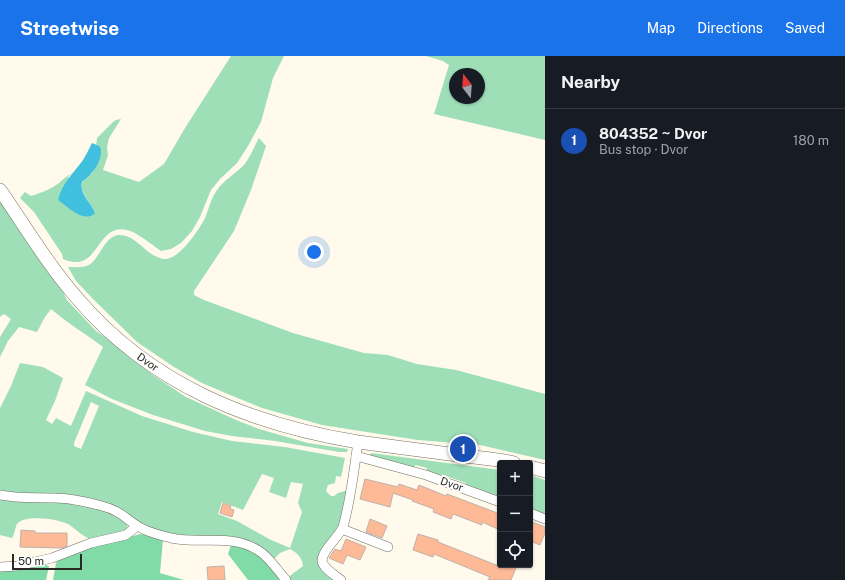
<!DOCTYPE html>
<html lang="en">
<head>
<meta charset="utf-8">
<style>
  body { margin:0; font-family:"Public Sans",sans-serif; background:#242831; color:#f1f3f6 }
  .controls { position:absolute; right:12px; bottom:12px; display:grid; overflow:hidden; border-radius:4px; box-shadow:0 1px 3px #0004 }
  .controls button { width:36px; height:36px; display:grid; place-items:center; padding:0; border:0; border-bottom:1px solid #363941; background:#171b24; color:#f1f3f6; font:20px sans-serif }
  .compass { position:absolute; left:449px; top:12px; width:36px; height:36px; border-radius:50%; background:#171b24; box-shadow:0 1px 3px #0004; rotate:343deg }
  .scale { position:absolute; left:12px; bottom:10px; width:70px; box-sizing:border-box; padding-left:4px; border:2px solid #2b2924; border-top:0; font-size:11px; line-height:14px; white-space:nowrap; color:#2b2924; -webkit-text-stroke:3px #fff; paint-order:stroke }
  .you { position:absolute; left:314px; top:196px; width:14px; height:14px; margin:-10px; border:3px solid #fff; border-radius:50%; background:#1a73e8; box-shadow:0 0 0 6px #1a73e833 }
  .badge { display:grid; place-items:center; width:26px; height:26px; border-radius:50%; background:#1a73e8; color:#fff; font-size:13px; font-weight:700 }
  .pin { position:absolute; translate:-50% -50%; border:2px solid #fff; box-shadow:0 1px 4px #0006 }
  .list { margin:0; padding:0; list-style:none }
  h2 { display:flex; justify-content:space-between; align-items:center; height:52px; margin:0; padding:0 16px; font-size:17px }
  h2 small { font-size:13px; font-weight:400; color:#9ea1a6 }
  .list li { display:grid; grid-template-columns:26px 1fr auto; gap:12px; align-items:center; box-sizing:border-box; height:64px; padding:0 16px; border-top:1px solid #363941 }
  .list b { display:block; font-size:15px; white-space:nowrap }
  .list p { margin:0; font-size:13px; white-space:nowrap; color:#9ea1a6 }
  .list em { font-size:13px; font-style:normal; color:#9ea1a6 }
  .icon { flex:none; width:22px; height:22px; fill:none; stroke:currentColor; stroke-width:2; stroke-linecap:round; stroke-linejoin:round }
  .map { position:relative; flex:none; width:545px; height:524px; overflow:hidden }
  header { display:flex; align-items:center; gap:24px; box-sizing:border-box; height:56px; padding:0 20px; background:#1a73e8; color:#fff }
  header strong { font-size:19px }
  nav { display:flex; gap:22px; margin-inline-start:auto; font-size:14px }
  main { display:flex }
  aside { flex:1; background:#171b24 }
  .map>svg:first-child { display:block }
</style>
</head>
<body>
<header>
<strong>Streetwise</strong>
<nav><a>Map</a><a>Directions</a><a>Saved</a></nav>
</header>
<main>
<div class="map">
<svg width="545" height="524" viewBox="0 0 545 524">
  <rect width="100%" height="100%" fill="#fffaec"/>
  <g fill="#9edfb7" fill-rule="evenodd">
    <path d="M 231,0 L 284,0 L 273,22 L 261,66 L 248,90 L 237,107 L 220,123 L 211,134 L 200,161 L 192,175 L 181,187 L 171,193 L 161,195 C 152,189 137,176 127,174 C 95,167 100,219 63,203 L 62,198 L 34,156 L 20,142 L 25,136 L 31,140 C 41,137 51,133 59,127 C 63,123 67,120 72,117 L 68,121 L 95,157 C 92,148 79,136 82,128 C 83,123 90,119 93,116 L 97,82 L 113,66 L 116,64 L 121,63 L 109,82 L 107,91 L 108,99 L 103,114 L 139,126 L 164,108 L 185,72 Z"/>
    <path d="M 426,0 L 545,0 L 545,84 L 434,58 L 449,9 L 443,5 ZM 455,18 L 479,18 L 479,42 L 455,42 Z"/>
    <path d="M 259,82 L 266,90 L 251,134 L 234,175 L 194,235 L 194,239 L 204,244 L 293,277 L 364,297 L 388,299 L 417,308 L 456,314 L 545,338 L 545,404 L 480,389 L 418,384 L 322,369 L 262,352 L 235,341 L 202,327 L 174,311 L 137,286 L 93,243 L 76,225 L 68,211 C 74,211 83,212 89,209 C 100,202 104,181 118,179 C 137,177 147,203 166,203 C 180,202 199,174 205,162 C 209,153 211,142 217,134 C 224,124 235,118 244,109 C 250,102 254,91 259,82 Z"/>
    <path d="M 0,143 L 61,232 L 67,244 L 96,275 L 111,285 L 130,302 L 156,321 L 186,341 L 236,364 L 259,373 L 308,387 L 348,393 L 347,396 L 339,396 L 275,385 L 232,380 L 205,375 L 153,359 L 112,343 L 85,329 L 103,291 C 86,278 67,267 51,253 L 45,261 L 37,276 L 19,271 L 8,285 L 0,301 L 0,281 L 11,263 L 4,258 L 0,261 Z"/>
    <path d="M 20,307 L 43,311 L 63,322 L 55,345 L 46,364 L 52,368 L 56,362 L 71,370 L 86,335 L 142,360 L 193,376 L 232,385 L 285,391 L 345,402 L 341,421 L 336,420 L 335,427 L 328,429 L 326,435 L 331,440 L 334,440 L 338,437 L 348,434 L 342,464 L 336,476 L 320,499 L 336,524 L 288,524 L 287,522 L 303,510 C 302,501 297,497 290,493 L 280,497 L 272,505 L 261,493 L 187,482 L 147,472 L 113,451 L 0,436 L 0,352 L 11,330 ZM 91,346 L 99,350 L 81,393 L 74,390 L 74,387 ZM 262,418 L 274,422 L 269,436 L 286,442 L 291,426 L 303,428 L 298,447 L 302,456 L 290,492 L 269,483 L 237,465 L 218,458 L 222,446 L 243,454 Z"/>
    <polygon points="371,397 500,414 500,440 496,440 465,429 466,427 449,421 442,423 425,417 427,412 415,409 414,413 369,401"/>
    <polygon points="530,419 545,424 545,460 530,454"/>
    <path d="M 0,443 L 72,445 L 116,457 L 128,467 L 127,473 L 124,477 C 116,478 99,484 91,483 C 84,482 75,472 68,468 C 58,463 25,458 17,468 C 15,471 15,478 12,482 L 0,479 Z"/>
  </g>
  <g fill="#81dba6">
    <polygon points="140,478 155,481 163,484 160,517 184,524 53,524 56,507 63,500"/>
    <polygon points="232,486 261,499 283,524 248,524 228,498"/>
    <polygon points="42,508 49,510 46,524 0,524 0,516"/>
  </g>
  <path fill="#41bfde" d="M 92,87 L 99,90 L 101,93 C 102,107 92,118 82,126 C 79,138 91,146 95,157 C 84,168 68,151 58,144 C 62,127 73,118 83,104 C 86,99 89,93 92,87 Z"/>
  <g fill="#feba96" stroke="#bfb1aa">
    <polygon points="365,423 398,431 399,428 417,434 419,429 446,440 447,438 500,458 500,474 482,466 482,469 453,458 451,463 433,456 434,453 412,445 413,444 393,437 390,451 360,443"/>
    <polygon points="223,447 231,450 230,453 234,454 232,461 220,457"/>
    <polygon points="370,463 387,470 382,482 366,476"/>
    <polygon points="530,465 545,471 545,477 540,489 530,485"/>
    <polygon points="21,474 35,475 35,477 67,477 67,490 62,492 20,491"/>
    <polygon points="418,478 438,484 438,486 496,509 517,509 511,524 488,524 490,521 434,498 433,501 413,494"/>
    <polygon points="346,483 366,491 360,504 347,499 343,508 329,502 335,493 341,495"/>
    <polygon points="224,510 225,524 208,524 207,511"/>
  </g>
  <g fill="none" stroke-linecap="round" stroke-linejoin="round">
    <defs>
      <g id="street">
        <polyline points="356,400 426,419 500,446"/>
        <path d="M 0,439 C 18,443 36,441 55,442 C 71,442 87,446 102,450 C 118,454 124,461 136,469 C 145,476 160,479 171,482 C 202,489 234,476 262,497 C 271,504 278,515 286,524"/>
        <polyline points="530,457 545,463"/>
        <polyline points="342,473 388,491"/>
        <polyline points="0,511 17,510 52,502 91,487 126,479 137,470"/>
        <path d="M 341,524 C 336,520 323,512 322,505 C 322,494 339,481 343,471 C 351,443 354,414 358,386"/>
      </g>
      <g id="secondary">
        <path d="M 0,134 C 25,170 48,209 77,242 C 150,328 249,368 358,386 C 394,391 429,395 465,400 C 481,402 498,403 514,407"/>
        <polyline points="530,411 545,415"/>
      </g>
    </defs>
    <use href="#street" stroke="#736f63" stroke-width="10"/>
    <use href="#secondary" stroke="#736f63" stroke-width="14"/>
    <use href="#street" stroke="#fff" stroke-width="9"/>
    <use href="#secondary" stroke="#fff" stroke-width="13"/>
  </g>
  <g text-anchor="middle" stroke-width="4" stroke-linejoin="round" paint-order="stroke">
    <g font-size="11" fill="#2b2924" stroke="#fff">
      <text transform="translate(148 306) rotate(35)" y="4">Dvor</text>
      <text transform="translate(452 428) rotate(19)" y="4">Dvor</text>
    </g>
  </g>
</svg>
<div class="controls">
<button>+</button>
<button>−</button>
<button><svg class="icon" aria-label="locate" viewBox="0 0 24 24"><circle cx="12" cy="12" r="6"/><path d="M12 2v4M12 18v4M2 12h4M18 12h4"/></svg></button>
</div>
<svg class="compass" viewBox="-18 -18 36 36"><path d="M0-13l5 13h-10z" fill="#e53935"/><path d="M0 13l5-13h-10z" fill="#9ea1a6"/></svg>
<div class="scale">50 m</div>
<div class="you"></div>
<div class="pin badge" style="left:463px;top:393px;background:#1a4fb4">1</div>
</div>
<aside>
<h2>Nearby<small></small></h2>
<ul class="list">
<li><span class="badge" style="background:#1a4fb4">1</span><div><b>804352 ~ Dvor</b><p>Bus stop · Dvor</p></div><em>180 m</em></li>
</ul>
</aside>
</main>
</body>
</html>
